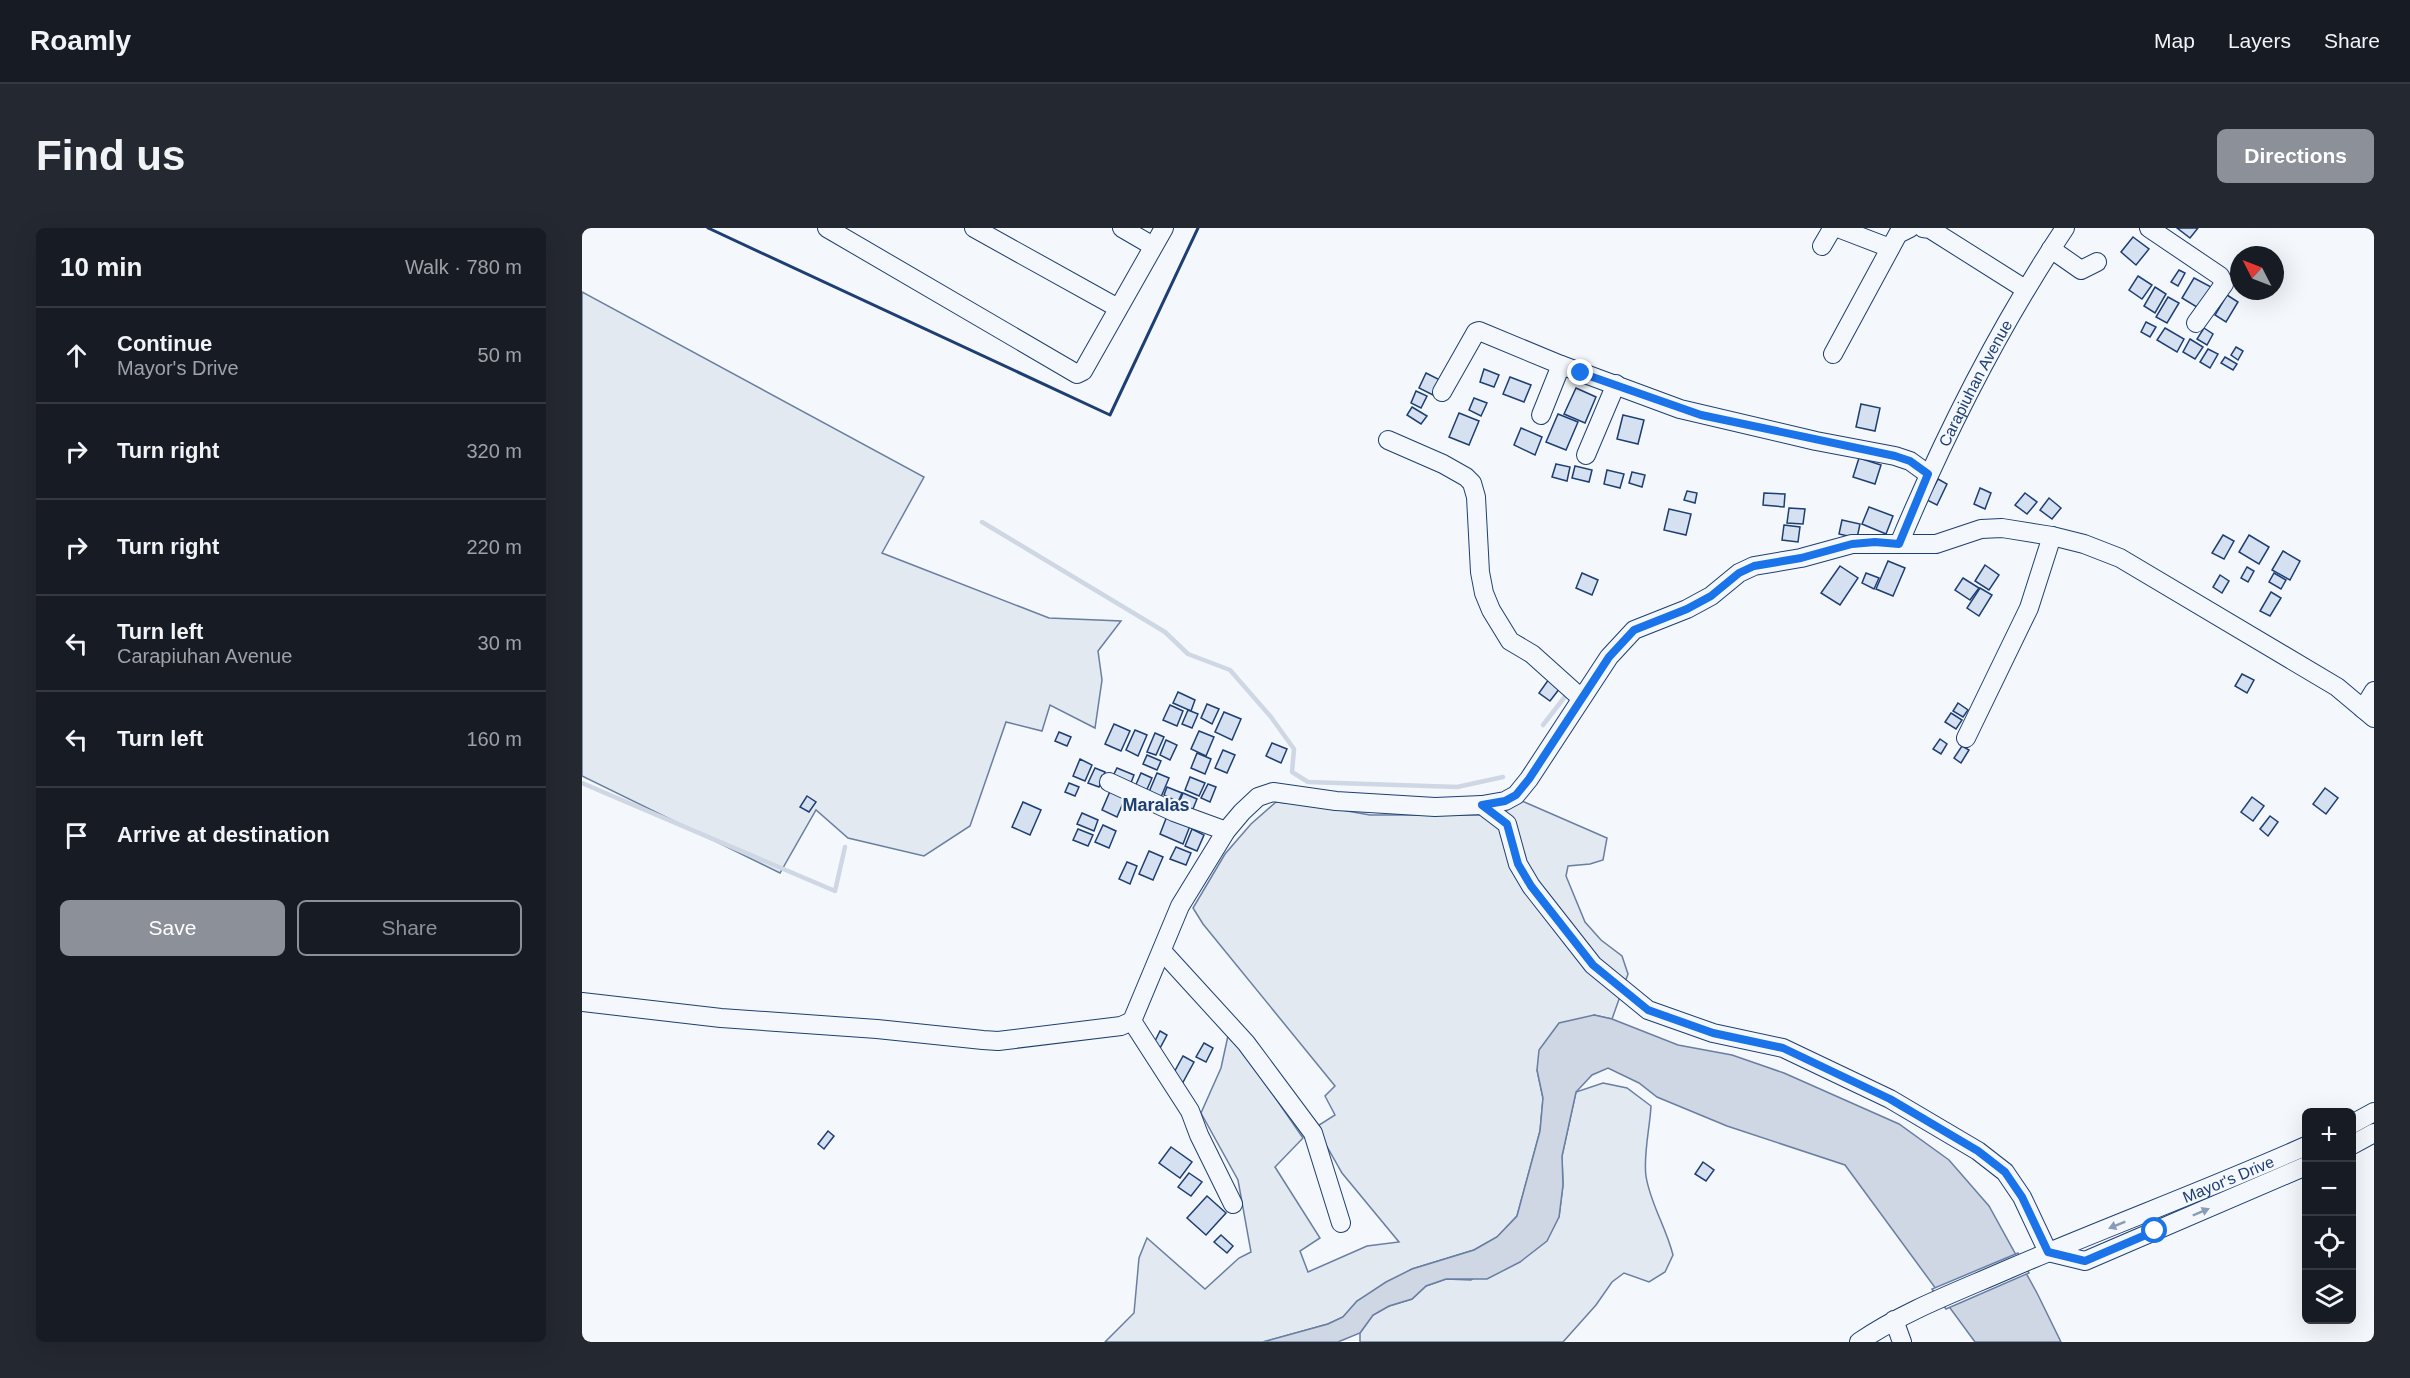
<!DOCTYPE html>
<html lang="en">
<head>
<meta charset="utf-8">
<style>
  body { margin:0; font-family:Arial,sans-serif; background:#242831; color:#f1f3f6 }
  .controls { position:absolute; right:18px; bottom:18px; display:grid; overflow:hidden; border-radius:9px; box-shadow:0 6px 24px #0002 }
  .controls button { width:54px; height:54px; display:grid; place-items:center; padding:0; border:0; border-bottom:2px solid #363941; background:#171b24; color:#f1f3f6; font:30px sans-serif }
  .compass { position:absolute; left:1648px; top:18px; width:54px; height:54px; border-radius:50%; background:#171b24; box-shadow:0 6px 24px #0002; rotate:312deg }
  .stop { position:absolute; width:18px; height:18px; margin:-14px; border:4px solid #1a73e8; border-radius:50%; background:#fff }
  .stop.end { background:#1a73e8; border-color:#fff; box-shadow:0 2px 6px #0008 }
  .list { margin:0; padding:0; list-style:none }
  h2 { display:flex; justify-content:space-between; align-items:center; height:78px; margin:0; padding:0 24px; font-size:26px }
  h2 small { font-size:20px; font-weight:400; color:#9ea1a6 }
  .list li { display:grid; grid-template-columns:39px 1fr auto; gap:18px; align-items:center; box-sizing:border-box; height:96px; padding:0 24px; border-top:2px solid #363941 }
  .list b { display:block; font-size:22px; white-space:nowrap }
  .list p { margin:0; font-size:20px; white-space:nowrap; color:#9ea1a6 }
  .list em { font-size:20px; font-style:normal; color:#9ea1a6 }
  .actions { display:flex; gap:12px; padding:18px 24px }
  .actions a { flex:1; padding:14px 0; border:2px solid #8c9099; border-radius:9px; text-align:center; font-size:21px; color:#8c9099 }
  .actions .main { background:#8c9099; color:#fff }
  .icon { flex:none; width:33px; height:33px; fill:none; stroke:currentColor; stroke-width:2; stroke-linecap:round; stroke-linejoin:round }
  .map { position:relative; flex:none; width:1792px; height:1114px; overflow:hidden; border-radius:9px }
  header { display:flex; align-items:center; gap:36px; box-sizing:border-box; height:84px; padding:0 30px; background:#171b24; border-bottom:2px solid #363941 }
  header strong { font-size:28px }
  nav { display:flex; gap:33px; margin-inline-start:auto; font-size:21px }
  .intro { display:flex; align-items:center; justify-content:space-between; box-sizing:border-box; height:144px; padding:0 36px }
  h1 { margin:0; font-size:42px }
  .button { padding:15px 27px; border-radius:9px; background:#8c9099; color:#fff; font-size:21px; font-weight:700 }
  main { display:flex; gap:36px; padding:0 36px }
  aside { flex:1; background:#171b24; border-radius:9px; box-shadow:0 6px 24px #0002 }
  .map>svg:first-child { display:block }
</style>
</head>
<body>
<header>
<strong>Roamly</strong>
<nav><a>Map</a><a>Layers</a><a>Share</a></nav>
</header>
<div class="intro"><h1>Find us</h1><a class="button">Directions</a></div>
<main>
<aside>
<h2>10 min<small>Walk · 780 m</small></h2>
<ul class="list">
<li><svg class="icon" aria-label="ahead" viewBox="0 0 24 24"><path d="M12 20V5M6 11l6-6 6 6"/></svg><div><b>Continue</b><p>Mayor's Drive</p></div><em>50 m</em></li>
<li><svg class="icon" aria-label="right" viewBox="0 0 24 24"><path d="M7 20v-9h11M14 6l5 5-5 5"/></svg><div><b>Turn right</b></div><em>320 m</em></li>
<li><svg class="icon" aria-label="right" viewBox="0 0 24 24"><path d="M7 20v-9h11M14 6l5 5-5 5"/></svg><div><b>Turn right</b></div><em>220 m</em></li>
<li><svg class="icon" aria-label="left" viewBox="0 0 24 24"><path d="M17 20v-9H6M10 6l-5 5 5 5"/></svg><div><b>Turn left</b><p>Carapiuhan Avenue</p></div><em>30 m</em></li>
<li><svg class="icon" aria-label="left" viewBox="0 0 24 24"><path d="M17 20v-9H6M10 6l-5 5 5 5"/></svg><div><b>Turn left</b></div><em>160 m</em></li>
<li><svg class="icon" aria-label="arrive" viewBox="0 0 24 24"><path d="M6 21V4h12l-3 4 3 4H6"/></svg><div><b>Arrive at destination</b></div></li>
</ul>
<div class="actions"><a class="main">Save</a><a>Share</a></div>
</aside>
<div class="map">
<svg width="1792" height="1114" viewBox="0 0 1792 1114">
  <rect width="100%" height="100%" fill="#f4f7fb"/>
  <g fill="#e3e9f0" stroke="#687fa3" stroke-width="1.5">
    <polygon points="0,64 342,249 300,325 467,390 539,393 516,423 520,452 513,500 468,477 460,503 424,494 388,598 342,628 266,610 234,582 198,645 0,548"/>
    <polygon points="940,573 1025,610 1021,632 1008,636 986,638 984,648 1003,694 1019,712 1040,728 1046,746 1030,791 1012,787 955,842 961,870 958,903 935,988 915,1009 892,1022 830,1041 775,1073 761,1089 746,1096 681,1114 523,1114 552,1085 557,1030 565,1010 623,1061 657,1030 669,1024 656,952 619,885 639,840 647,803 721,910 693,939 738,1010 718,1023 726,1044 785,1018 817,1014 760,945 734,899 753,887 743,868 753,858 621,696 611,680 643,626 669,596 694,574 731,577 788,587 902,587"/>
    <path d="M 1021,855 L 1045,860 L 1069,878 C 1068,899 1061,928 1064,948 C 1068,975 1084,999 1091,1027 L 1083,1044 L 1067,1054 L 1042,1045 L 1030,1054 L 1014,1077 L 981,1114 L 778,1114 L 778,1105 L 791,1087 L 807,1078 L 830,1071 L 844,1058 L 864,1051 L 889,1052 L 977,989 L 981,957 L 980,928 L 994,864 Z"/>
  </g>
  <polygon fill="#cfd7e4" stroke="#687fa3" stroke-width="1.5" points="1012,787 1030,791 1096,817 1150,827 1202,845 1317,896 1367,932 1407,978 1455,1065 1479,1114 1393,1114 1263,937 1145,898 1075,869 1057,855 1026,840 1010,847 994,864 980,928 981,957 977,989 965,1013 938,1034 905,1051 864,1051 844,1058 830,1071 807,1078 791,1087 778,1105 756,1114 681,1114 746,1096 761,1089 775,1073 804,1054 830,1041 892,1022 915,1009 935,988 958,903 961,870 955,842 957,822 977,795"/>
  <polygon fill="#f4f7fb" stroke="#687fa3" stroke-width="1.5" points="1436,1025 1447,1045 1364,1081 1350,1061"/>
  <g fill="none" stroke-linecap="round" stroke-linejoin="round">
    <g stroke="#cfd7e4" stroke-width="4.5">
      <polyline points="400,294 583,404 606,426 648,442 689,489 712,521 710,544 726,554 875,559 921,549"/>
      <polyline points="961,497 985,466"/>
      <polyline points="0,555 253,663 263,619"/>
    </g>
  </g>
  <g fill="#d5e0f0" stroke="#1d3f73" stroke-width="1.5">
    <polygon points="1595,0 1616,0 1608,10"/>
    <polygon points="1551,9 1567,21 1554,37 1539,24"/>
    <polygon points="1597,42 1603,45 1596,58 1589,54"/>
    <polygon points="1556,48 1570,57 1560,71 1547,62"/>
    <polygon points="1612,50 1631,60 1618,81 1600,70"/>
    <polygon points="1573,59 1584,66 1573,85 1562,78"/>
    <polygon points="1645,67 1656,74 1644,94 1633,87"/>
    <polygon points="1586,69 1597,75 1585,95 1574,89"/>
    <polygon points="1564,94 1574,99 1568,109 1559,104"/>
    <polygon points="1583,100 1602,111 1595,124 1575,112"/>
    <polygon points="1622,100 1631,106 1625,117 1615,111"/>
    <polygon points="1608,111 1621,119 1613,131 1601,124"/>
    <polygon points="1654,119 1661,123 1656,132 1649,127"/>
    <polygon points="1626,121 1636,126 1628,140 1618,134"/>
    <polygon points="1643,129 1655,136 1651,142 1639,135"/>
    <polygon points="902,141 917,147 912,159 898,154"/>
    <polygon points="844,145 858,152 851,167 837,160"/>
    <polygon points="928,149 949,157 942,174 921,166"/>
    <polygon points="994,160 1014,169 1003,195 982,186"/>
    <polygon points="834,163 845,168 839,180 829,175"/>
    <polygon points="892,170 905,175 899,188 887,182"/>
    <polygon points="1279,176 1298,180 1293,203 1274,199"/>
    <polygon points="830,179 845,188 839,196 825,187"/>
    <polygon points="877,185 897,193 887,217 867,209"/>
    <polygon points="976,186 996,194 984,222 964,214"/>
    <polygon points="1041,187 1062,192 1056,216 1035,211"/>
    <polygon points="939,200 960,209 953,227 932,217"/>
    <polygon points="1277,230 1299,237 1293,256 1271,249"/>
    <polygon points="974,236 988,239 985,253 970,249"/>
    <polygon points="993,238 1010,242 1007,254 990,250"/>
    <polygon points="1025,242 1042,246 1038,260 1022,256"/>
    <polygon points="1050,244 1063,247 1060,259 1047,255"/>
    <polygon points="1356,251 1365,256 1355,277 1345,272"/>
    <polygon points="1398,260 1409,265 1403,281 1392,276"/>
    <polygon points="1105,263 1115,265 1113,275 1102,272"/>
    <polygon points="1182,265 1203,266 1202,279 1181,277"/>
    <polygon points="1443,265 1455,274 1445,286 1433,277"/>
    <polygon points="1467,270 1479,280 1470,291 1458,282"/>
    <polygon points="1287,279 1311,288 1304,306 1280,296"/>
    <polygon points="1207,280 1223,281 1221,296 1205,295"/>
    <polygon points="1087,281 1109,286 1104,307 1082,302"/>
    <polygon points="1260,292 1278,296 1275,310 1257,306"/>
    <polygon points="1202,297 1218,299 1216,314 1200,312"/>
    <polygon points="1641,307 1652,313 1642,331 1630,325"/>
    <polygon points="1667,307 1687,319 1677,336 1657,324"/>
    <polygon points="1701,323 1718,333 1708,352 1690,342"/>
    <polygon points="1306,333 1323,340 1311,368 1294,361"/>
    <polygon points="1403,337 1417,347 1407,362 1393,353"/>
    <polygon points="1258,338 1276,350 1258,377 1239,365"/>
    <polygon points="1665,339 1672,343 1666,354 1659,350"/>
    <polygon points="1000,345 1016,352 1010,367 994,360"/>
    <polygon points="1284,345 1297,350 1292,361 1280,355"/>
    <polygon points="1692,345 1704,352 1699,361 1687,354"/>
    <polygon points="1638,347 1647,353 1640,365 1631,359"/>
    <polygon points="1381,350 1397,360 1388,372 1373,362"/>
    <polygon points="1398,360 1410,367 1397,388 1385,380"/>
    <polygon points="1689,364 1699,370 1688,388 1678,383"/>
    <polygon points="1660,446 1672,452 1665,465 1653,458"/>
    <polygon points="967,451 978,460 968,473 957,465"/>
    <polygon points="596,464 613,472 609,483 591,475"/>
    <polygon points="1376,475 1386,482 1381,489 1371,483"/>
    <polygon points="625,476 637,481 630,496 619,490"/>
    <polygon points="588,477 601,483 595,498 581,492"/>
    <polygon points="606,482 616,486 610,500 600,496"/>
    <polygon points="642,484 659,491 650,512 633,504"/>
    <polygon points="1369,485 1380,492 1374,501 1363,494"/>
    <polygon points="532,496 548,503 539,523 523,516"/>
    <polygon points="553,502 565,507 556,528 544,522"/>
    <polygon points="617,503 632,509 624,528 609,521"/>
    <polygon points="477,504 489,509 485,518 473,513"/>
    <polygon points="573,505 582,509 574,527 565,524"/>
    <polygon points="1358,511 1365,516 1359,526 1351,521"/>
    <polygon points="584,512 595,517 588,532 578,527"/>
    <polygon points="690,515 705,521 699,535 684,528"/>
    <polygon points="1380,518 1387,522 1379,535 1372,530"/>
    <polygon points="641,522 653,527 645,545 633,540"/>
    <polygon points="615,525 629,531 623,546 609,540"/>
    <polygon points="565,527 579,533 575,542 561,536"/>
    <polygon points="498,531 510,537 503,553 491,548"/>
    <polygon points="513,540 523,544 517,559 506,555"/>
    <polygon points="535,540 552,547 547,560 529,552"/>
    <polygon points="559,545 570,550 563,566 552,561"/>
    <polygon points="575,545 587,550 579,569 567,564"/>
    <polygon points="608,549 623,555 617,568 603,562"/>
    <polygon points="487,555 497,559 493,568 483,564"/>
    <polygon points="626,556 634,559 628,574 619,570"/>
    <polygon points="585,559 600,565 596,574 582,567"/>
    <polygon points="1743,560 1756,570 1744,586 1731,576"/>
    <polygon points="529,561 544,568 535,589 520,582"/>
    <polygon points="601,565 615,571 608,588 594,582"/>
    <polygon points="225,568 234,574 227,584 218,579"/>
    <polygon points="1670,569 1682,578 1671,593 1659,584"/>
    <polygon points="441,574 459,582 448,607 430,599"/>
    <polygon points="500,585 516,592 512,603 495,596"/>
    <polygon points="585,588 608,598 601,616 578,606"/>
    <polygon points="1688,588 1696,594 1686,608 1678,601"/>
    <polygon points="521,597 534,603 527,620 513,614"/>
    <polygon points="496,601 511,607 506,618 491,612"/>
    <polygon points="610,601 622,607 615,623 603,618"/>
    <polygon points="594,619 609,625 604,637 588,631"/>
    <polygon points="567,623 581,629 571,652 557,646"/>
    <polygon points="545,634 555,638 548,656 537,651"/>
    <polygon points="578,803 585,807 577,822 570,819"/>
    <polygon points="622,815 631,820 624,834 614,829"/>
    <polygon points="601,828 612,834 600,856 589,850"/>
    <polygon points="246,903 252,908 242,921 236,916"/>
    <polygon points="589,919 610,934 598,950 577,935"/>
    <polygon points="1121,934 1132,942 1124,953 1113,946"/>
    <polygon points="607,945 620,954 609,968 596,959"/>
    <polygon points="625,968 644,985 624,1007 605,990"/>
    <polygon points="639,1007 651,1018 645,1025 632,1014"/>
  </g>
  <g fill="none" stroke-linecap="round" stroke-linejoin="round">
    <defs>
      <g id="minor">
        <polyline points="245,0 495,146 501,143 582,0"/>
        <polyline points="392,0 536,80"/>
        <polyline points="540,0 571,18"/>
        <polyline points="1256,0 1308,20"/>
        <polyline points="1341,0 1348,1 1443,61"/>
        <polyline points="1567,0 1638,48 1642,56 1614,95"/>
        <polyline points="1240,18 1250,1 1253,0"/>
        <polyline points="1469,21 1499,42 1515,34"/>
        <polyline points="1251,126 1316,6 1328,0"/>
        <polyline points="860,164 894,104 897,103 979,137 1098,181 1234,213 1313,228 1328,233 1346,246"/>
        <polyline points="959,187 979,137"/>
        <polyline points="806,212 861,236 884,249 890,255 894,269 898,344 902,365 909,382 928,413 950,426 999,470"/>
        <polyline points="1004,227 1034,156"/>
        <path id="s1" d="M 1317,316 C 1363,206 1417,99 1483,0"/>
        <polyline points="1781,481 1792,463"/>
        <polyline points="1384,510 1447,380 1470,308"/>
        <polyline points="527,554 592,584 644,603"/>
        <polyline points="900,577 925,596 936,636 949,658 1011,737 1066,782 1131,805 1201,820 1308,871 1396,923 1423,944 1440,969 1466,1024"/>
        <polyline points="580,723 664,815 731,905 759,995"/>
        <polyline points="0,774 139,790 295,801 401,812 416,813 539,798 550,793 598,678 644,603 660,584 676,569 691,564 754,573 853,579 900,577 923,573 934,567 947,551 1027,429 1052,402 1105,381 1129,368 1157,345 1172,338 1219,330 1270,316 1354,316 1399,301 1420,300 1470,308 1502,316 1538,330 1755,459 1792,490"/>
        <polyline points="550,793 608,883 617,907 651,976"/>
        <polyline points="1770,896 1792,884"/>
        <polyline points="1770,917 1792,905"/>
        <polyline points="1466,1024 1503,1033 1724,938"/>
        <polyline points="1312,1092 1320,1114"/>
        <path id="s2" d="M 1277,1114 C 1324,1082 1377,1063 1429,1040 C 1527,998 1627,961 1724,918"/>
      </g>
    </defs>
    <use href="#minor" stroke="#1d3f73" stroke-width="20"/>
    <use href="#minor" stroke="#f4f7fb" stroke-width="18"/>
    <polyline stroke="#1d3f73" stroke-width="3" points="126,0 528,187 616,0"/>
  </g>
  <defs><path id="oneway-solid" d="M-6-.8H1V-3.2L6.5 0L1 3.2V.8H-6Z" transform="scale(1.5)"/></defs>
  <g fill="#889bb7">
    <use href="#oneway-solid" transform="translate(1619 984) rotate(-23)"/>
    <use href="#oneway-solid" transform="translate(1535 997) rotate(158)"/>
  </g>
  <g fill="none" stroke-linecap="round" stroke-linejoin="round">
    <polyline stroke="#1a73e8" stroke-width="8" points="999,145 1119,187 1313,228 1328,233 1346,246 1317,316 1293,314 1270,316 1219,330 1172,338 1157,345 1129,368 1105,381 1052,402 1027,429 947,551 934,567 923,573 900,577 925,596 936,636 949,658 1011,737 1066,782 1131,805 1201,820 1308,871 1396,923 1423,944 1440,969 1466,1024 1503,1033 1573,1003"/>
  </g>
  <g text-anchor="middle" stroke-width="4.5" stroke-linejoin="round" paint-order="stroke">
    <g font-size="16" fill="#1d3f73" stroke="#f4f7fb">
      <text dy="6" stroke="none"><textPath href="#s1" startOffset="178">Carapiuhan Avenue</textPath></text>
      <text dy="6" stroke="none"><textPath href="#s2" startOffset="404">Mayor's Drive</textPath></text>
    </g>
    <g font-size="18" font-weight="bold" fill="#1d3f73" stroke="#f4f7fb">
      <text x="574" y="583">Maralas</text>
    </g>
  </g>
</svg>
<div class="controls">
<button>+</button>
<button>−</button>
<button><svg class="icon" aria-label="locate" viewBox="0 0 24 24"><circle cx="12" cy="12" r="6"/><path d="M12 2v4M12 18v4M2 12h4M18 12h4"/></svg></button>
<button><svg class="icon" aria-label="layers" viewBox="0 0 24 24"><path d="M12 4l9 5-9 5-9-5zM3 14l9 5 9-5"/></svg></button>
</div>
<svg class="compass" viewBox="-18 -18 36 36"><path d="M0-13l5 13h-10z" fill="#e53935"/><path d="M0 13l5-13h-10z" fill="#9ea1a6"/></svg>
<div class="stop" style="left:1573px;top:1003px"></div>
<div class="stop end" style="left:999px;top:145px"></div>
</div>
</main>
</body>
</html>
